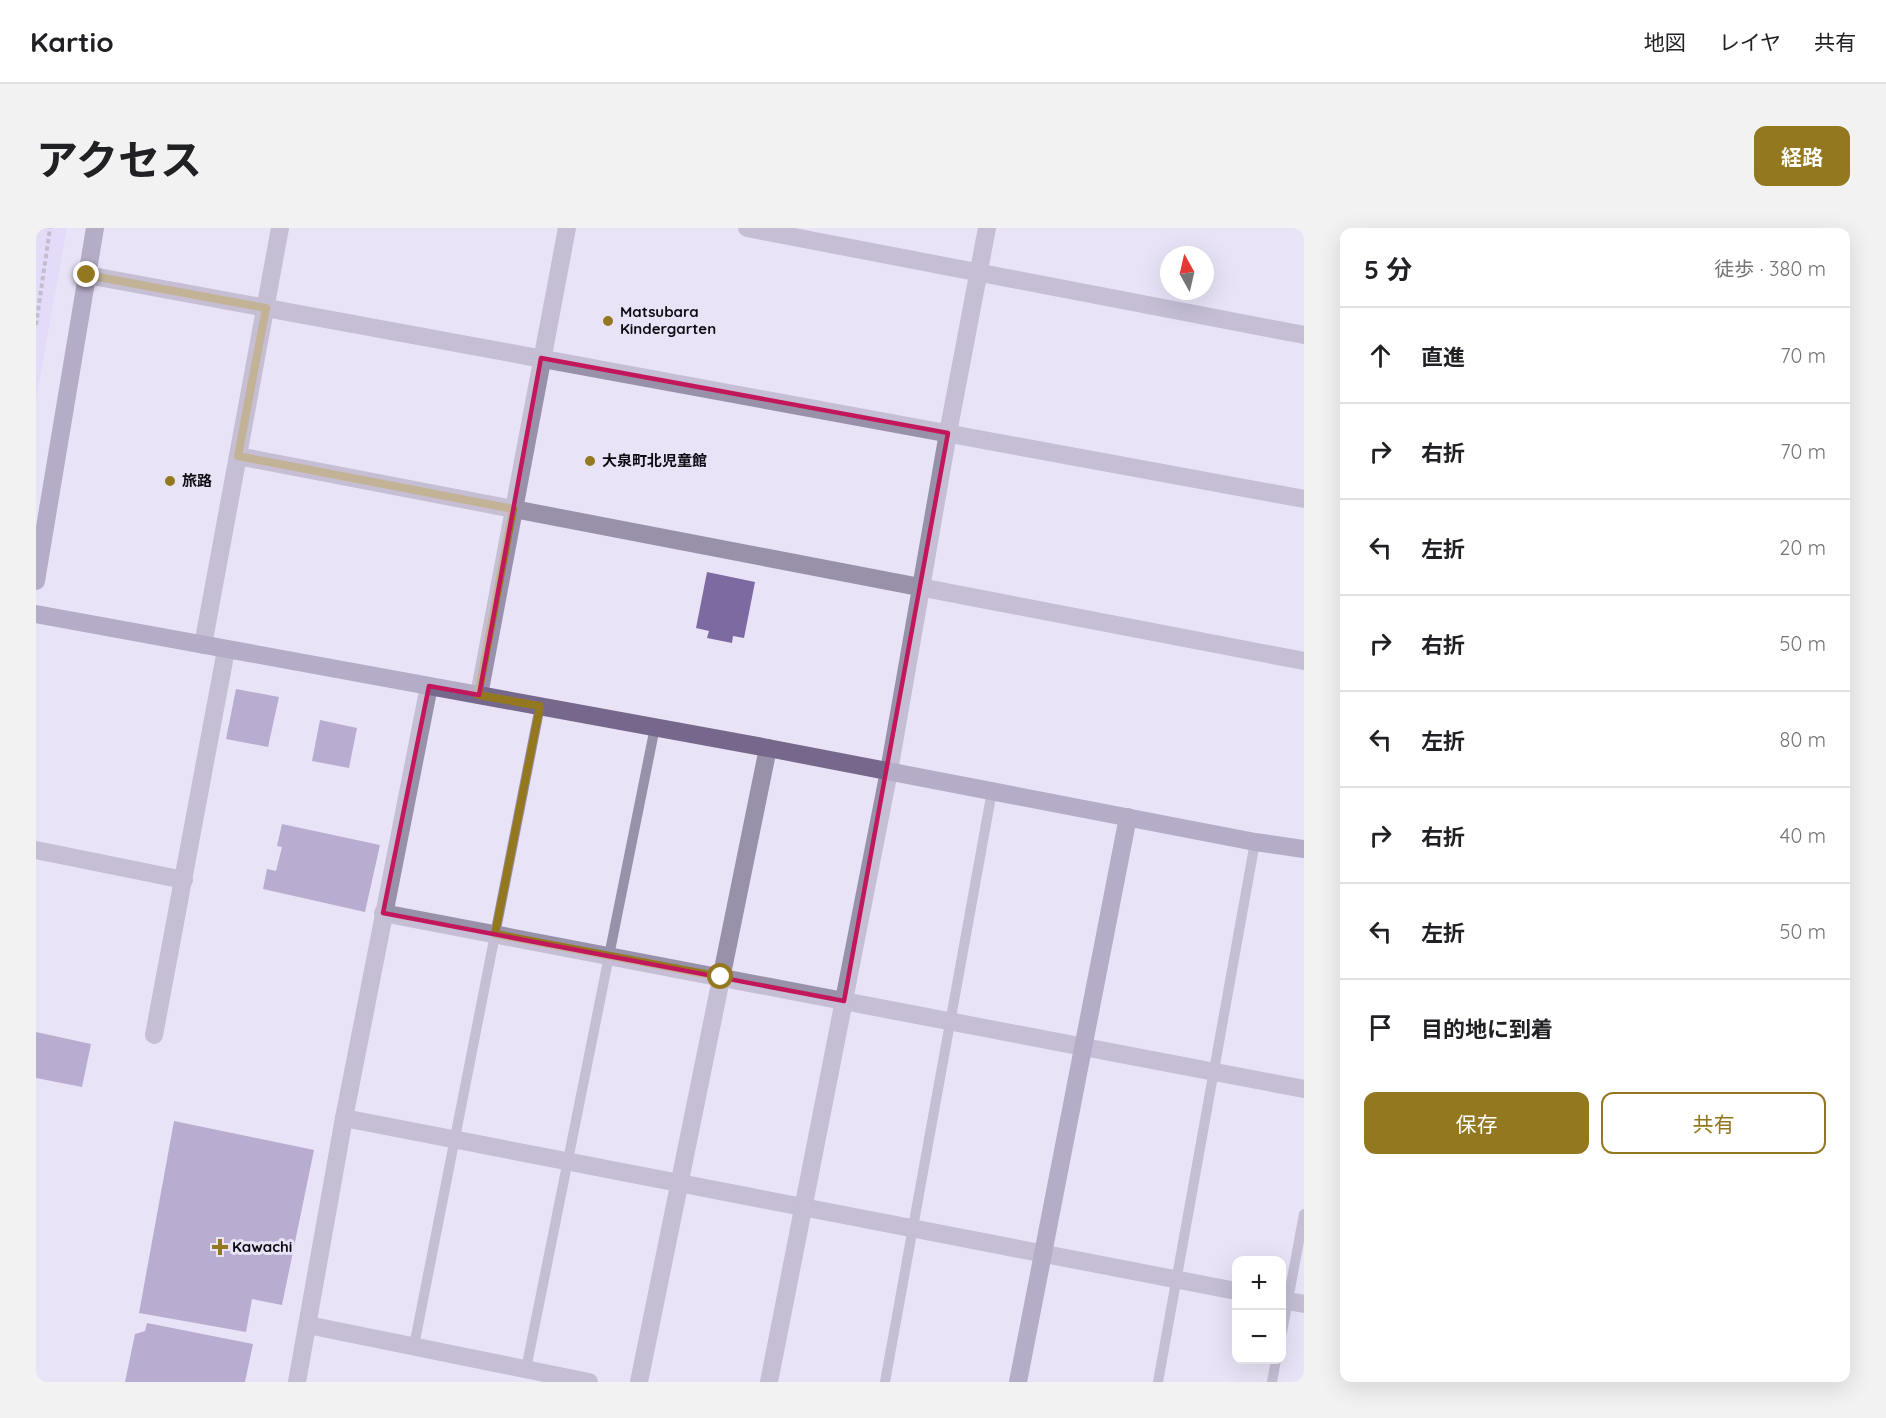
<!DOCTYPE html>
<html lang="ja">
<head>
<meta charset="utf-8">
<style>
  body { margin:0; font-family:Quicksand,"Noto Sans JP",sans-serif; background:#f2f2f2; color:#202124 }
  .controls { position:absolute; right:18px; bottom:18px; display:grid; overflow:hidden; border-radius:12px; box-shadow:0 6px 24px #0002 }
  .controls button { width:54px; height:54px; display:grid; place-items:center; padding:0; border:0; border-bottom:2px solid #e0e0e0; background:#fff; color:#202124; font:30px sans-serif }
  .compass { position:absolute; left:1124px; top:18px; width:54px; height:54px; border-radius:50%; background:#fff; box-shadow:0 6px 24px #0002; rotate:352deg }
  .stop { position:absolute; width:18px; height:18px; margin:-14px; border:4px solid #94781f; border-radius:50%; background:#fff }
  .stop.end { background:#94781f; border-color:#fff; box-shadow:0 2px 6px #0008 }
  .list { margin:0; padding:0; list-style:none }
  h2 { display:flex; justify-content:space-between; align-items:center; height:78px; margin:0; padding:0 24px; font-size:26px }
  h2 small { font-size:20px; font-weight:400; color:#757577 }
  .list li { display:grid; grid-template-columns:39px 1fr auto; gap:18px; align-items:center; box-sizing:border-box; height:96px; padding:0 24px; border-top:2px solid #e0e0e0 }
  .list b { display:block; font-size:22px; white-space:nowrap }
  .list em { font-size:20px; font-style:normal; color:#757577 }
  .actions { display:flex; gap:12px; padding:18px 24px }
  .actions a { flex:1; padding:14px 0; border:2px solid #94781f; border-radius:12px; text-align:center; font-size:21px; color:#94781f }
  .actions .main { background:#94781f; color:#fff }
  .icon { flex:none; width:33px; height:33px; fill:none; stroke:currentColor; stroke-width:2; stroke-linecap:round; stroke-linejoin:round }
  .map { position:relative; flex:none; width:1268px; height:1154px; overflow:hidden; border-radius:12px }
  header { display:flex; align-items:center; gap:36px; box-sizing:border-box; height:84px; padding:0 30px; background:#fff; border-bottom:2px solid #e0e0e0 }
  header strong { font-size:28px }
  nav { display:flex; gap:33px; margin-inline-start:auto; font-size:21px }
  .intro { display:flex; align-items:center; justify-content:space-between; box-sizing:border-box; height:144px; padding:0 36px }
  h1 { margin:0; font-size:42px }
  .button { padding:15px 27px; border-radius:12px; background:#94781f; color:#fff; font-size:21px; font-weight:700 }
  main { display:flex; gap:36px; padding:0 36px }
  aside { flex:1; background:#fff; border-radius:12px; box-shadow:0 6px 24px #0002 }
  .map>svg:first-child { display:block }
</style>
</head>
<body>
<header>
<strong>Kartio</strong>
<nav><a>地図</a><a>レイヤ</a><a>共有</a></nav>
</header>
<div class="intro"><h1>アクセス</h1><a class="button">経路</a></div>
<main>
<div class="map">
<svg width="1268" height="1154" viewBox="0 0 1268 1154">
  <rect width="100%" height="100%" fill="#e9e3f7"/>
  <polygon fill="#ded1f9" points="0,0 31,0 0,171"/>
  <g fill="#7d6aa0">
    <polygon points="671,344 719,354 708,410 697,408 696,415 671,410 673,403 660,400"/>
    <polygon points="200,461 243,469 232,519 190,511"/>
    <polygon points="284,492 321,500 313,540 276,533"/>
    <polygon points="246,596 344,617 329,684 227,661 231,641 240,643 246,619 241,618"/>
    <polygon points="0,804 55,816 46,859 0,850"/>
    <polygon points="138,893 278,922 246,1077 216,1071 210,1104 103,1085"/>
    <polygon points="111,1095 217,1116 209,1154 89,1154 99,1106 109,1103"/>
  </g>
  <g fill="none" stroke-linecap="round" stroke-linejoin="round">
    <polyline stroke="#94909e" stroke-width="4" stroke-dasharray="4.5 3" stroke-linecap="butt" points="0,97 14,0"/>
    <g stroke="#9991aa" stroke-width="10">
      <polyline points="1246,1104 1268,986"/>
      <polyline points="378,1118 504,478"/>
      <polyline points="490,1141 619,499"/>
      <polyline points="849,1154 956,563"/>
      <polyline points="1122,1154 1219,614"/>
      <polyline points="1236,1154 1240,1132"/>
    </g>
    <g stroke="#9991aa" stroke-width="18">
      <polyline points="711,0 1268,107"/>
      <polyline points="51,47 1268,271"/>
      <polyline points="202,228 1268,433"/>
      <polyline points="167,417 244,0"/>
      <polyline points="443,467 531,0"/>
      <polyline points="0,622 148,652"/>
      <polyline points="347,685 1268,861"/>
      <polyline points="118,807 190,422"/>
      <polyline points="308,890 1200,1063"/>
      <polyline points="1246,1072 1268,1076"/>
      <polyline points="272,1097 553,1154"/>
      <polyline points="261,1154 308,890 393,458"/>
      <polyline points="603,1154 732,520"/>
      <polyline points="733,1154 853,543 912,205 951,0"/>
    </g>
    <g stroke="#75688c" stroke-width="18">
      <polyline points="0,353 59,0"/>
      <polyline points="0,386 732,520 1219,614 1268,621"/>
      <polyline points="982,1154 1092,589"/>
    </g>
  </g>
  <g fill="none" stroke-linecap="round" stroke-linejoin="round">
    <polyline stroke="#94781f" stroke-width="8" points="51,47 230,80 202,228 477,281 442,467 504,478 459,706 685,749"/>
  </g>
  <path d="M0 0H1268V1154H0ZM 505,130 L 912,205 L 808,773 L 347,685 L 393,458 L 443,467 Z" fill="#e9e3f7" fill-opacity=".55" fill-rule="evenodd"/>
  <path fill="none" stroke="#c2185b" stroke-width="4.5" stroke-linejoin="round" d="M 505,130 L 912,205 L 808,773 L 347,685 L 393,458 L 443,467 Z"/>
  <g fill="#94781f" stroke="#e9e3f7" stroke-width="2">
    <circle cx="572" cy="93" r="6"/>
    <circle cx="554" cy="233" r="6"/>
    <circle cx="134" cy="253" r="6"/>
    <path d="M181 1010h6v6h6v6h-6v6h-6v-6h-6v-6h6z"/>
  </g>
  <g text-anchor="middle" stroke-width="6" stroke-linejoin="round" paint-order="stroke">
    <g font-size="15" font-weight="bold" fill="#0e0c12" stroke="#e9e3f7" text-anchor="start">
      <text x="584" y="89">Matsubara<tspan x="584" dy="17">Kindergarten</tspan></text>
      <text x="566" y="238">大泉町北児童館</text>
      <text x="146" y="258">旅路</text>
      <text x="196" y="1024">Kawachi</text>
    </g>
  </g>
</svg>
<div class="controls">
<button>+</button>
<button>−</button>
</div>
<svg class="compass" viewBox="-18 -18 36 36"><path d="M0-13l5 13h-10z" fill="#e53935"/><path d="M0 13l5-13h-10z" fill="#757577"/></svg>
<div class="stop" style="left:685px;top:749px"></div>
<div class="stop end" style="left:51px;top:47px"></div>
</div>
<aside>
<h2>5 分<small>徒歩 · 380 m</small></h2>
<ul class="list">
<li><svg class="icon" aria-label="ahead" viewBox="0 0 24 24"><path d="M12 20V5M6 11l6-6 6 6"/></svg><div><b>直進</b></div><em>70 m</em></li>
<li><svg class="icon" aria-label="right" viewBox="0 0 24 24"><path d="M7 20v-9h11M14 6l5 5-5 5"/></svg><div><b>右折</b></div><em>70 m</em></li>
<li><svg class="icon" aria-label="left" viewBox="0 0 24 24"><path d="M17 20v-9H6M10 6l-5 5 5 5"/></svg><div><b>左折</b></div><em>20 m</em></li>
<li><svg class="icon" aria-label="right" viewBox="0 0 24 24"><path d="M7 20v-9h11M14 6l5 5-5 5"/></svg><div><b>右折</b></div><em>50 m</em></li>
<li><svg class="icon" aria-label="left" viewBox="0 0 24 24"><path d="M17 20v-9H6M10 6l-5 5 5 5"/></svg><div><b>左折</b></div><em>80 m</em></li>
<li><svg class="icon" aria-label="right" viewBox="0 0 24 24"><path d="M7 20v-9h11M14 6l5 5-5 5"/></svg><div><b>右折</b></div><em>40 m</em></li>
<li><svg class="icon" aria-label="left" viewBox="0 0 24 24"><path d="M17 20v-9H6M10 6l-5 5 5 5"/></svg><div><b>左折</b></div><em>50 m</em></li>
<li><svg class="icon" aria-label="arrive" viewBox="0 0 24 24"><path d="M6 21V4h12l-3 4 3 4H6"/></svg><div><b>目的地に到着</b></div></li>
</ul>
<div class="actions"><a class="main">保存</a><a>共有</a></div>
</aside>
</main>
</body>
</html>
